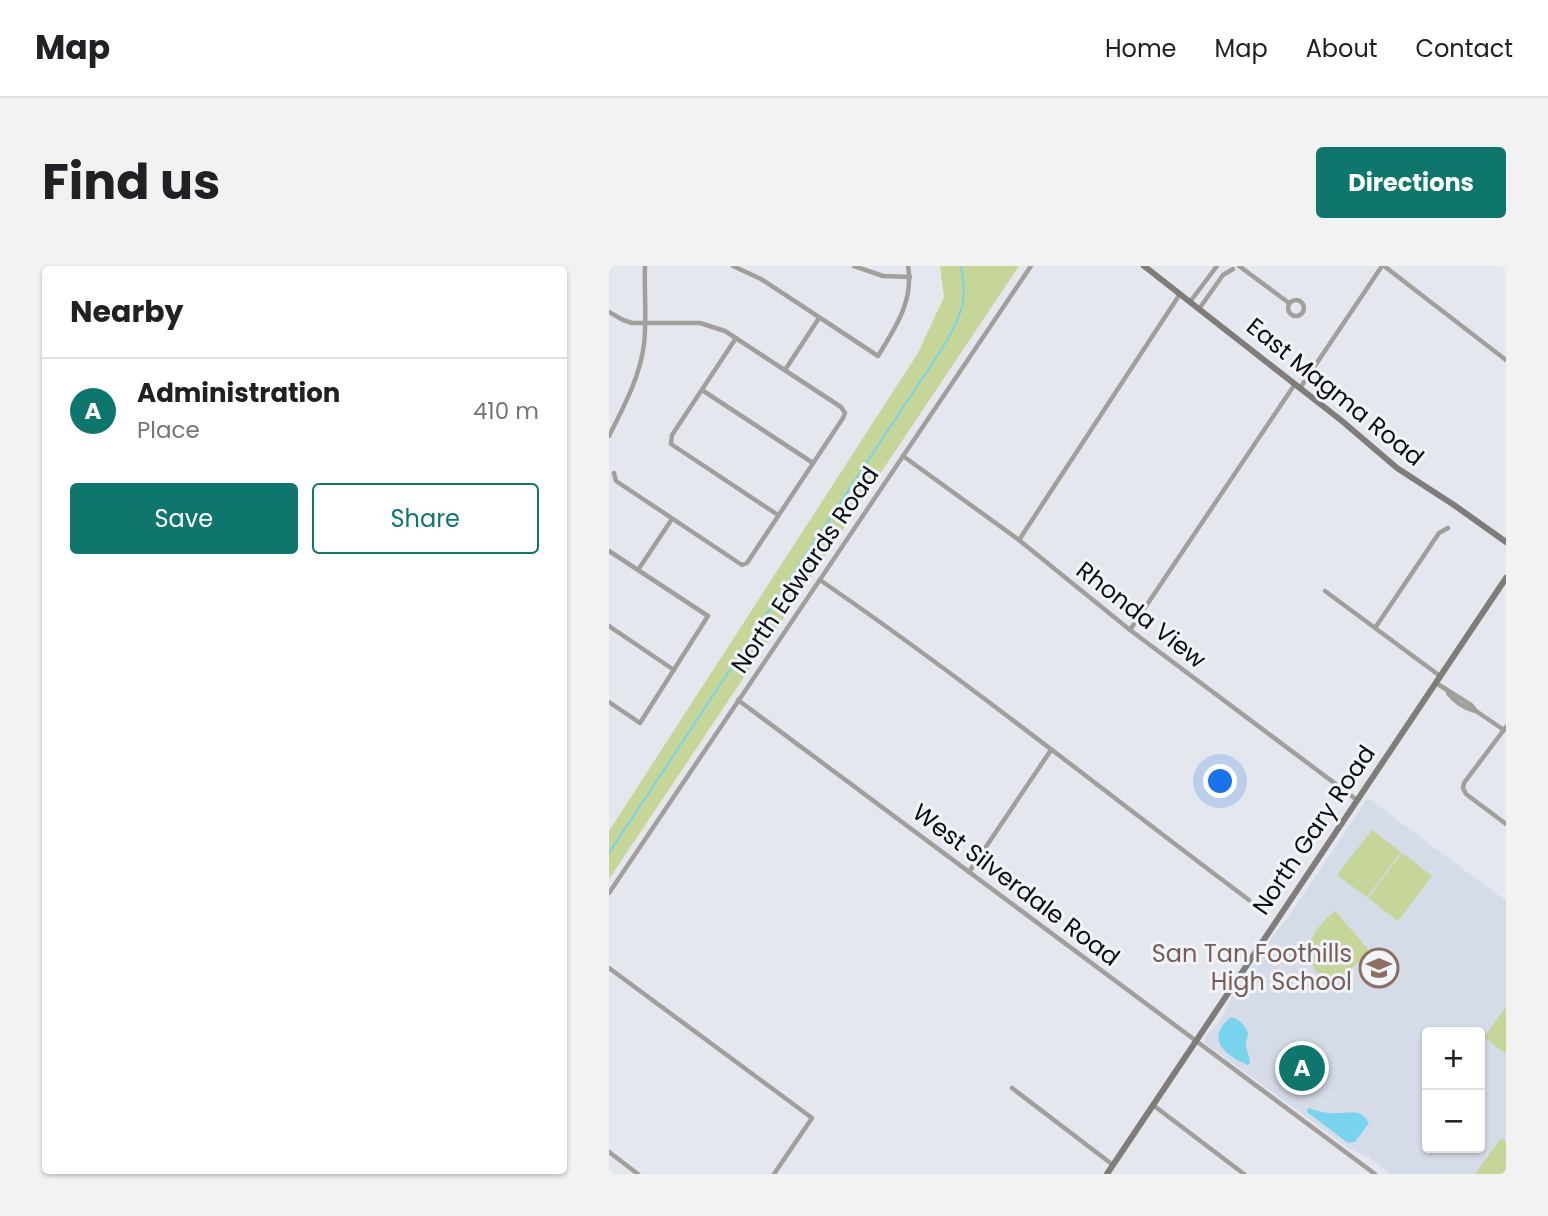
<!DOCTYPE html>
<html lang="en">
<head>
<meta charset="utf-8">
<style>
  body { margin:0; font-family:Poppins,sans-serif; background:#f2f2f2; color:#202124 }
  .controls { position:absolute; right:21px; bottom:21px; display:grid; overflow:hidden; border-radius:7px; box-shadow:0 2px 5px #0004 }
  .controls button { width:63px; height:63px; display:grid; place-items:center; padding:0; border:0; border-bottom:2px solid #e0e0e0; background:#fff; color:#202124; font:35px sans-serif }
  .you { position:absolute; left:612px; top:516px; width:24px; height:24px; margin:-18px; border:5px solid #fff; border-radius:50%; background:#1a73e8; box-shadow:0 0 0 10px #1a73e833 }
  .badge { display:grid; place-items:center; width:46px; height:46px; border-radius:50%; background:#0f766e; color:#fff; font-size:23px; font-weight:700 }
  .pin { position:absolute; translate:-50% -50%; border:4px solid #fff; box-shadow:0 2px 7px #0006 }
  .list { margin:0; padding:0; list-style:none }
  h2 { display:flex; justify-content:space-between; align-items:center; height:91px; margin:0; padding:0 28px; font-size:30px }
  h2 small { font-size:23px; font-weight:400; color:#757577 }
  .list li { display:grid; grid-template-columns:46px 1fr auto; gap:21px; align-items:center; box-sizing:border-box; height:105px; padding:0 28px; border-top:2px solid #e0e0e0 }
  .list b { display:block; font-size:26px; white-space:nowrap }
  .list p { margin:0; font-size:23px; white-space:nowrap; color:#757577 }
  .list em { font-size:23px; font-style:normal; color:#757577 }
  .actions { display:flex; gap:14px; padding:21px 28px }
  .actions a { flex:1; padding:16px 0; border:2px solid #0f766e; border-radius:7px; text-align:center; font-size:24px; color:#0f766e }
  .actions .main { background:#0f766e; color:#fff }
  .map { position:relative; flex:none; width:897px; height:908px; overflow:hidden; border-radius:7px }
  header { display:flex; align-items:center; gap:42px; box-sizing:border-box; height:98px; padding:0 35px; background:#fff; border-bottom:2px solid #e0e0e0 }
  header strong { font-size:33px }
  nav { display:flex; gap:38px; margin-inline-start:auto; font-size:24px }
  .intro { display:flex; align-items:center; justify-content:space-between; box-sizing:border-box; height:168px; padding:0 42px }
  h1 { margin:0; font-size:49px }
  .button { padding:18px 32px; border-radius:7px; background:#0f766e; color:#fff; font-size:24px; font-weight:700 }
  main { display:flex; gap:42px; padding:0 42px }
  aside { flex:1; background:#fff; border-radius:7px; box-shadow:0 2px 5px #0004 }
  .map>svg:first-child { display:block }
</style>
</head>
<body>
<header>
<strong>Map</strong>
<nav><a>Home</a><a>Map</a><a>About</a><a>Contact</a></nav>
</header>
<div class="intro"><h1>Find us</h1><a class="button">Directions</a></div>
<main>
<aside>
<h2>Nearby<small></small></h2>
<ul class="list">
<li><span class="badge">A</span><div><b>Administration</b><p>Place</p></div><em>410 m</em></li>
</ul>
<div class="actions"><a class="main">Save</a><a>Share</a></div>
</aside>
<div class="map">
<svg width="897" height="908" viewBox="0 0 897 908">
  <rect width="100%" height="100%" fill="#e4e7ed"/>
  <path fill="#d6dbe8" fill-rule="evenodd" d="M 759,532 L 897,635 L 897,908 L 781,908 L 759,891 L 741,883 L 595,776 L 598,769 L 605,762 L 614,749 L 621,734 L 663,671 L 680,650 ZM 818,766 L 871,766 L 871,882 L 818,882 Z"/>
  <g fill="#c5d698">
    <polygon points="331,0 410,0 0,613 0,565 309,87 335,31"/>
    <polygon points="763,564 792,586 758,631 728,609"/>
    <polygon points="793,587 823,610 789,655 759,632"/>
    <path d="M 726,645 L 759,683 L 759,688 L 721,721 C 716,716 710,710 706,704 C 691,679 708,660 726,645 Z"/>
    <polygon points="897,741 897,788 875,771"/>
    <polygon points="892,872 897,876 897,908 866,908"/>
  </g>
  <g fill="#78d3ed">
    <path d="M 622,751 C 629,753 637,759 639,767 C 639,771 636,776 637,780 C 638,786 641,791 641,797 L 639,799 C 615,789 596,772 622,751 Z"/>
    <path d="M 699,842 C 708,845 719,848 729,847 C 743,847 751,842 760,857 L 746,876 L 739,877 L 698,846 Z"/>
  </g>
  <g fill="none" stroke-linecap="round" stroke-linejoin="round">
    <path stroke="#78d3ed" stroke-width="2" d="M 0,587 L 336,78 C 353,46 359,37 352,0"/>
    <g stroke="#a19f9c" stroke-width="4.5">
      <path d="M 124,0 L 152,13 L 269,90 C 286,62 305,35 299,0"/>
      <polyline points="245,0 274,10 301,11"/>
      <polyline points="630,0 680,37"/>
      <polyline points="775,0 897,94"/>
      <circle cx="687" cy="42" r="8"/>
      <polyline points="581,36 608,0"/>
      <polyline points="590,43 614,9 624,3"/>
      <polyline points="0,46 14,54 23,57 91,57 116,65 232,141 236,147 234,152 138,297 133,299 7,215 5,207"/>
      <polyline points="127,72 63,169 62,178 169,249"/>
      <polyline points="176,104 210,52"/>
      <polyline points="691,122 773,0"/>
      <polyline points="93,124 204,197"/>
      <path d="M 0,170 C 15,140 31,111 35,78 C 38,52 35,26 36,0"/>
      <polyline points="294,190 410,274 521,364 748,534"/>
      <polyline points="410,274 571,28"/>
      <polyline points="0,285 99,350 31,457 0,436"/>
      <polyline points="29,304 63,253"/>
      <path d="M 211,314 C 358,415 497,527 640,634"/>
      <polyline points="716,325 831,410"/>
      <polyline points="0,360 65,404"/>
      <polyline points="766,362 830,267 839,262"/>
      <polyline points="521,364 686,118"/>
      <polyline points="827,417 862,439 867,445 895,464"/>
      <path d="M 839,427 C 846,436 856,442 866,445"/>
      <polyline points="129,434 766,908"/>
      <polyline points="897,461 855,517 854,522 857,528 897,558"/>
      <polyline points="360,606 442,484"/>
      <polyline points="0,627 422,0"/>
      <polyline points="0,702 203,852 165,908"/>
      <polyline points="403,822 504,899"/>
      <polyline points="544,839 635,908"/>
      <polyline points="0,886 29,908"/>
    </g>
    <g stroke="#7f7c79" stroke-width="6">
      <polyline points="535,0 733,155 788,202 845,239 897,276"/>
      <polyline points="498,908 897,312"/>
    </g>
  </g>
  <defs>
    <symbol id="school-ring" viewBox="-11 -11 22 22"><circle r="9.5" fill="#f1f4fa" stroke="#8d6e63" stroke-width="1.5"/><path d="M0-5L7-2L0 1L-7-2ZM-4 1L0 2.5L4 1V4Q0 6-4 4Z" fill="#8d6e63"/></symbol>
  </defs>
  <g fill-rule="evenodd">
    <use href="#school-ring" x="748" y="680" width="44" height="44"/>
  </g>
  <g text-anchor="middle" stroke-width="6" stroke-linejoin="round" paint-order="stroke">
    <g font-size="24" fill="#0c0d0f" stroke="#f1f4fa">
      <text transform="translate(726 126) rotate(39)" y="8">East Magma Road</text>
      <text transform="translate(196 304) rotate(-56)" y="8">North Edwards Road</text>
      <text transform="translate(532 349) rotate(38)" y="8">Rhonda View</text>
      <text transform="translate(705 564) rotate(-56)" y="8">North Gary Road</text>
      <text transform="translate(407 619) rotate(37)" y="8">West Silverdale Road</text>
    </g>
    <g font-size="24" fill="#785e54" stroke="#f1f4fa" text-anchor="end">
      <text x="743" y="696">San Tan Foothills<tspan x="743" dy="28">High School</tspan></text>
    </g>
  </g>
</svg>
<div class="controls">
<button>+</button>
<button>−</button>
</div>
<div class="you"></div>
<div class="pin badge" style="left:693px;top:802px">A</div>
</div>
</main>
</body>
</html>
